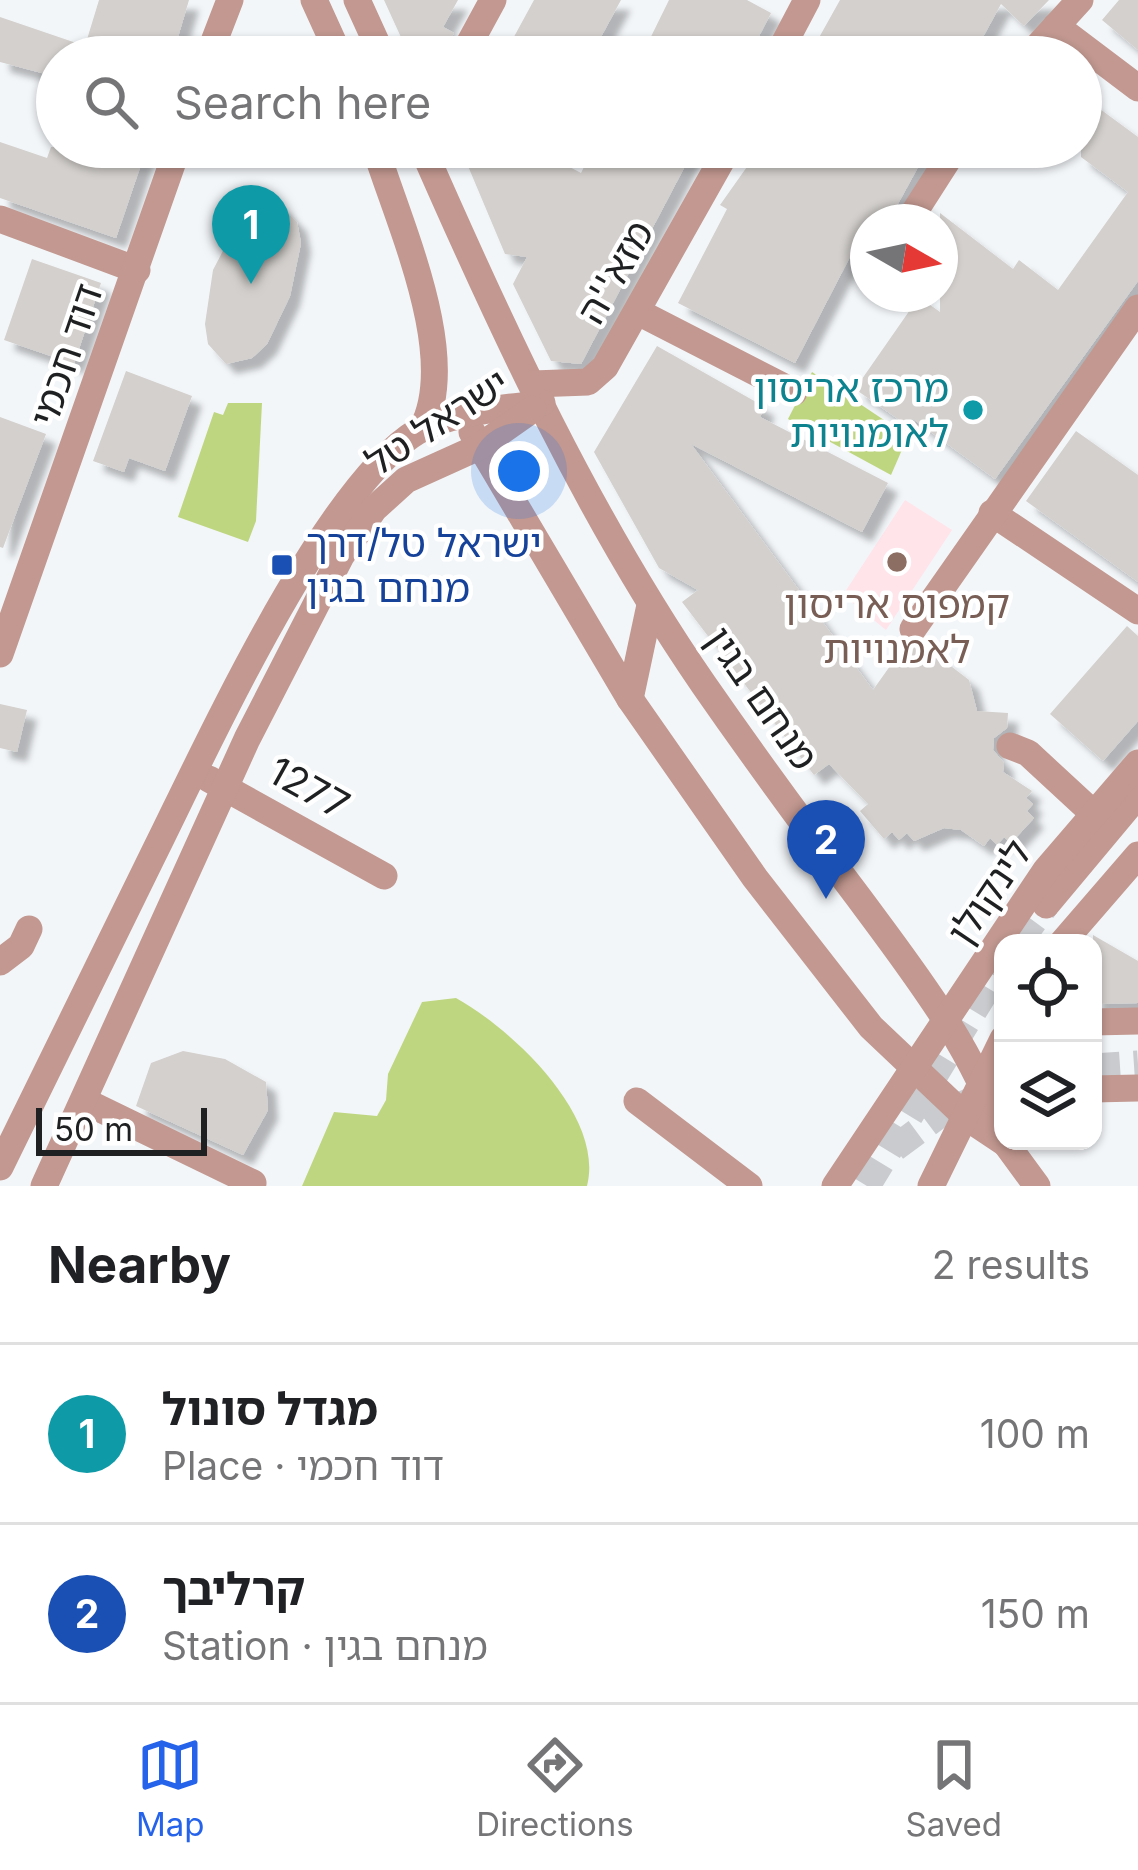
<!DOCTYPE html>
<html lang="en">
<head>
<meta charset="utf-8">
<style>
  body { margin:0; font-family:Inter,"Noto Sans Hebrew",sans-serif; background:#f6f6f6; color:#202124 }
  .controls { position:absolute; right:36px; bottom:36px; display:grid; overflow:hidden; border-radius:24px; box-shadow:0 3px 9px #0004 }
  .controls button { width:108px; height:108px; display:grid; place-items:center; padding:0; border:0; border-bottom:3px solid #e0e0e0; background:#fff; color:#202124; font:60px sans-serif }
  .compass { position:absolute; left:850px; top:204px; width:108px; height:108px; border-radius:50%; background:#fff; box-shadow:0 3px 9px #0004; rotate:99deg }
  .scale { position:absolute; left:36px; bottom:30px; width:171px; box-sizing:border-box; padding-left:12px; border:6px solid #1f2021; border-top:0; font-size:33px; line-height:42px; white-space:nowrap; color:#1f2021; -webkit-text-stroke:9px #fff; paint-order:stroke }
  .you { position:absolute; left:519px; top:471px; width:42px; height:42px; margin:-30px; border:9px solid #fff; border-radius:50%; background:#1a73e8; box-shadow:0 0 0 18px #1a73e833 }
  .badge { display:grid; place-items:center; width:78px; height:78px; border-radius:50%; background:#2563eb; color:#fff; font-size:39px; font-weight:700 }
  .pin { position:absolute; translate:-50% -99px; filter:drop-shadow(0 3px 6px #0008) }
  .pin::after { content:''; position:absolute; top:63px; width:42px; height:36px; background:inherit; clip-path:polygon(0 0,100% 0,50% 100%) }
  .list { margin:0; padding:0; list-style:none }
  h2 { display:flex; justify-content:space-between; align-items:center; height:156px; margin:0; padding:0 48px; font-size:51px }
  h2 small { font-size:39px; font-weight:400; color:#757577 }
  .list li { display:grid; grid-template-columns:78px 1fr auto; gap:36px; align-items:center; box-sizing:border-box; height:180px; padding:0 48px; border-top:3px solid #e0e0e0 }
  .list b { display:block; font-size:45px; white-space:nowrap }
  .list p { margin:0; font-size:39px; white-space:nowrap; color:#757577 }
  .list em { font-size:39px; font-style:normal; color:#757577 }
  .icon { flex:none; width:66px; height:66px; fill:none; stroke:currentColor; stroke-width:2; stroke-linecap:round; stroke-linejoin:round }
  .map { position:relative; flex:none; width:1138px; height:1186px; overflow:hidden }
  .search { position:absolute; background:#fff; box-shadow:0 3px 9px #0004; left:36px; right:36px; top:36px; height:132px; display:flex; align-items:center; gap:30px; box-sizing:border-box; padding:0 42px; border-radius:66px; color:#757577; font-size:45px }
  .sheet { height:516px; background:#fff }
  nav { display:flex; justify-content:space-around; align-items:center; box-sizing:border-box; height:168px; border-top:3px solid #e0e0e0; background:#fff; font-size:33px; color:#757577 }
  nav a { display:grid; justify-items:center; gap:6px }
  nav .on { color:#2563eb }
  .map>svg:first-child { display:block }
</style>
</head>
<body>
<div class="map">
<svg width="1138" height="1186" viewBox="0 0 1138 1186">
  <defs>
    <filter id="shadow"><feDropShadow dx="10" dy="10" stdDeviation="3" flood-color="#0004"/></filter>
  </defs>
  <rect width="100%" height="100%" fill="#f3f6f9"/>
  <polygon fill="#ffe4ea" points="905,500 952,530 886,630 843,595"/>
  <g fill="#bfd680">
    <polygon points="812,372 908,436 891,475 788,419"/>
    <polygon points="228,403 262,403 256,521 248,542 178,517 214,412 223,415"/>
    <path d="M 456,998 C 512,1029 605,1116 587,1186 L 302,1186 L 334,1112 L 377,1116 L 386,1100 L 388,1074 L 422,1002 Z"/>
  </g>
  <g fill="#d3d0cd" filter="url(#shadow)">
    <polygon points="99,0 189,0 172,57 57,57 57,77 0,62 0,17 85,46"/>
    <polygon points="384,0 458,0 443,27 454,33 441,57 410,57"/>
    <polygon points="534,0 621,0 590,57 503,57"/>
    <polygon points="669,0 747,0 771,13 748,57 641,57"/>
    <polygon points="840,0 1049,0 1024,26 1001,4 972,57 840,57 816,43"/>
    <polygon points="1119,0 1138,0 1138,50 1102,20"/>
    <polygon points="1081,95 1138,137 1138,281 995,479 913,419 908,426 855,389 919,297 940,312 940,213 1013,269 1019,260 1058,290 1128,192 1081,157"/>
    <polygon points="0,142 47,158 51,147 147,147 116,238 0,198"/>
    <polygon points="460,147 532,147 581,173 594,147 695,147 581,364 551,361 513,284 527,257 505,254"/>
    <polygon points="761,147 929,147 888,222 868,222 795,363 678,303 727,209 720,205"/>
    <polygon points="266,203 279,204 297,222 301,243 290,296 267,344 252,358 226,364 208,344 205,324 213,270 238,222"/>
    <polygon points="32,259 101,283 74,364 4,340"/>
    <polygon points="657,346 765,407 760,417 888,483 862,532 691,444 873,690 905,645 922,644 969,680 977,711 1008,713 1007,728 994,738 993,750 1004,763 1003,772 1032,791 1026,798 1033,804 1027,811 1034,818 1011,843 1004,837 997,845 990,838 984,846 961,830 944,828 914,841 907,833 899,840 892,832 884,839 860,811 868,804 829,764 814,775 682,602 698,590 659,568 594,452"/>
    <polygon points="126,371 192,396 165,471 129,458 124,472 93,461"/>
    <polygon points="0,417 46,434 3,548 0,547"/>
    <polygon points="1076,431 1138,475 1138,582 1026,501"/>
    <polygon points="1127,626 1138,636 1138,721 1103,761 1050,714"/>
    <polygon points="0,704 27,710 17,752 0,748"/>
    <polygon points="1093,935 1138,961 1138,1003 1093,1004"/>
    <polygon points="183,1051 225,1059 266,1082 268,1110 243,1155 136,1106 151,1063"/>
  </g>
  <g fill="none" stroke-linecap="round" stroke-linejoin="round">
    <g stroke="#c9cbce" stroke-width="27" stroke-dasharray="27 14" stroke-linecap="butt">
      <polyline points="1018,943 1046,905"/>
      <polyline points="1093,1067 1138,1064"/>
      <polyline points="895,1148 938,1116 1003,1086"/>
      <polyline points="867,1186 1003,963"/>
    </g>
    <g stroke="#c29890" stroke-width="27">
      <polyline points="314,0 340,57"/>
      <polyline points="357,0 383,57"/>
      <polyline points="1056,26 1138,88"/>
      <polyline points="208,57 230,0"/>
      <polyline points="462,57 493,0"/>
      <polyline points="777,57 807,0"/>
      <polyline points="1028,57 1080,0"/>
      <path d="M 375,147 C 398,222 461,356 422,429"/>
      <path d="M 422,147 C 503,332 589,518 704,685 C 754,757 806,828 859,898 C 916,975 972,1046 1003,1137"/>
      <polyline points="0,219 137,270"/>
      <polyline points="908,222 956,147"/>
      <polyline points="640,313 794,392"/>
      <polyline points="533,384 588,382 605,367 729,147"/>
      <polyline points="472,432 630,699 755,878 871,1027 966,1117 1005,1143"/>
      <polyline points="992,513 1138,611"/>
      <polyline points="913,629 1138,308"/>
      <polyline points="0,654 178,147"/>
      <polyline points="630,699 650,605"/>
      <polyline points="1010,746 1028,753 1094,814"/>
      <polyline points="209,779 384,876"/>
      <polyline points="1046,905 1138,795"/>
      <polyline points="1062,943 1138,855"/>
      <polyline points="0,962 21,946 29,929"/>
      <polyline points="1093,1022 1138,1021"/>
      <polyline points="1093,1089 1138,1088"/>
      <polyline points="84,1101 253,1183"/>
      <polyline points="637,1101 749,1186"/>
      <polyline points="1004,1141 1037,1186"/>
      <path d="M 0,1167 C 51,1063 102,959 153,855 C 204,753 324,487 418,431 C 452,411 503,409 542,403"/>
      <polyline points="44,1186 247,739 341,556 374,509 406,480 479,447 533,409"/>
      <polyline points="835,1186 1046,870 1138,763"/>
      <polyline points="931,1186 1003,1039"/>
    </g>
  </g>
  <circle fill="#0f9aa8" stroke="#fff" stroke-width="4.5" cx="973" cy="410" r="12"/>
  <circle fill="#8d6e63" stroke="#fff" stroke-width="4.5" cx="897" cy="562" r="12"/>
  <rect fill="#1a4fb4" stroke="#fff" stroke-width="4.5" x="270" y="553" width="24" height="24" rx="6"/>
  <g text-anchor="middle" stroke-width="9" stroke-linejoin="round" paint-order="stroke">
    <g font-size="39" fill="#1f2021" stroke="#fff">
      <text transform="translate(615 272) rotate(-60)" y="14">מזא''ה</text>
      <text transform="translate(66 355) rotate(-71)" y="14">דוד חכמי</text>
      <text transform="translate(437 422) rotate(-33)" y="14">ישראל טל</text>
      <text transform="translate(762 698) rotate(55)" y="14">מנחם בגין</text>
      <text transform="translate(309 788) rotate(29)" y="14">1277</text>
      <text transform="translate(989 892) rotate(-56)" y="14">לינקולן</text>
    </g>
    <g font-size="39" fill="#0d838f" stroke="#fff" text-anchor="end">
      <text x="949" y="402">מרכז אריסון<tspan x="949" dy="45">לאומנויות</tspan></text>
    </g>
    <g font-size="39" fill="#164399" stroke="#fff" text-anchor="start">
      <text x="306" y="557">ישראל טל/דרך<tspan x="306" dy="45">מנחם בגין</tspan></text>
    </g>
    <g font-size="39" fill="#785e54" stroke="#fff">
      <text x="897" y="618">קמפוס אריסון<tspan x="897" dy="45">לאמנויות</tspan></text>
    </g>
  </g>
</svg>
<div class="controls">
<button><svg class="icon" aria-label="locate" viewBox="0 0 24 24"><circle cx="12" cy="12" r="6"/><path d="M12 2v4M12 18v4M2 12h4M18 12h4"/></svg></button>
<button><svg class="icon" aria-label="layers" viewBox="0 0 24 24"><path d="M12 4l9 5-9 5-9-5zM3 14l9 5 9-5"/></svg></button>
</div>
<svg class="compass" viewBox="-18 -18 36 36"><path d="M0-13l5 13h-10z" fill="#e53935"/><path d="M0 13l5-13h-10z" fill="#757577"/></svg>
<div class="scale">50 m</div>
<div class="you"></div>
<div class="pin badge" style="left:251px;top:284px;background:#0f9aa8">1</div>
<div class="pin badge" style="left:826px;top:899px;background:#1a4fb4">2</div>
<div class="search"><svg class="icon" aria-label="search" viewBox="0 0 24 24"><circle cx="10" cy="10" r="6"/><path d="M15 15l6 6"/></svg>Search here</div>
</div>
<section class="sheet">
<h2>Nearby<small>2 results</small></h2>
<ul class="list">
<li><span class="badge" style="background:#0f9aa8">1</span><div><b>מגדל סונול</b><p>Place · דוד חכמי</p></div><em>100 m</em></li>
<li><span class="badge" style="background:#1a4fb4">2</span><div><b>קרליבך</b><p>Station · מנחם בגין</p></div><em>150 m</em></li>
</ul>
</section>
<nav>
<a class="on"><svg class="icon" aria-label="map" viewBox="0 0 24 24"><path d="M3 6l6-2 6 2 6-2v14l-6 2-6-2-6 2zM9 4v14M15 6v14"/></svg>Map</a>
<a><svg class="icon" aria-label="directions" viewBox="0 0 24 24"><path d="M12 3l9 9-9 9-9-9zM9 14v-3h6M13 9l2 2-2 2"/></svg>Directions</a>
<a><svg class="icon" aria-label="saved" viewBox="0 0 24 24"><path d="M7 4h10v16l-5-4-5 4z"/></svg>Saved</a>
</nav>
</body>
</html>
